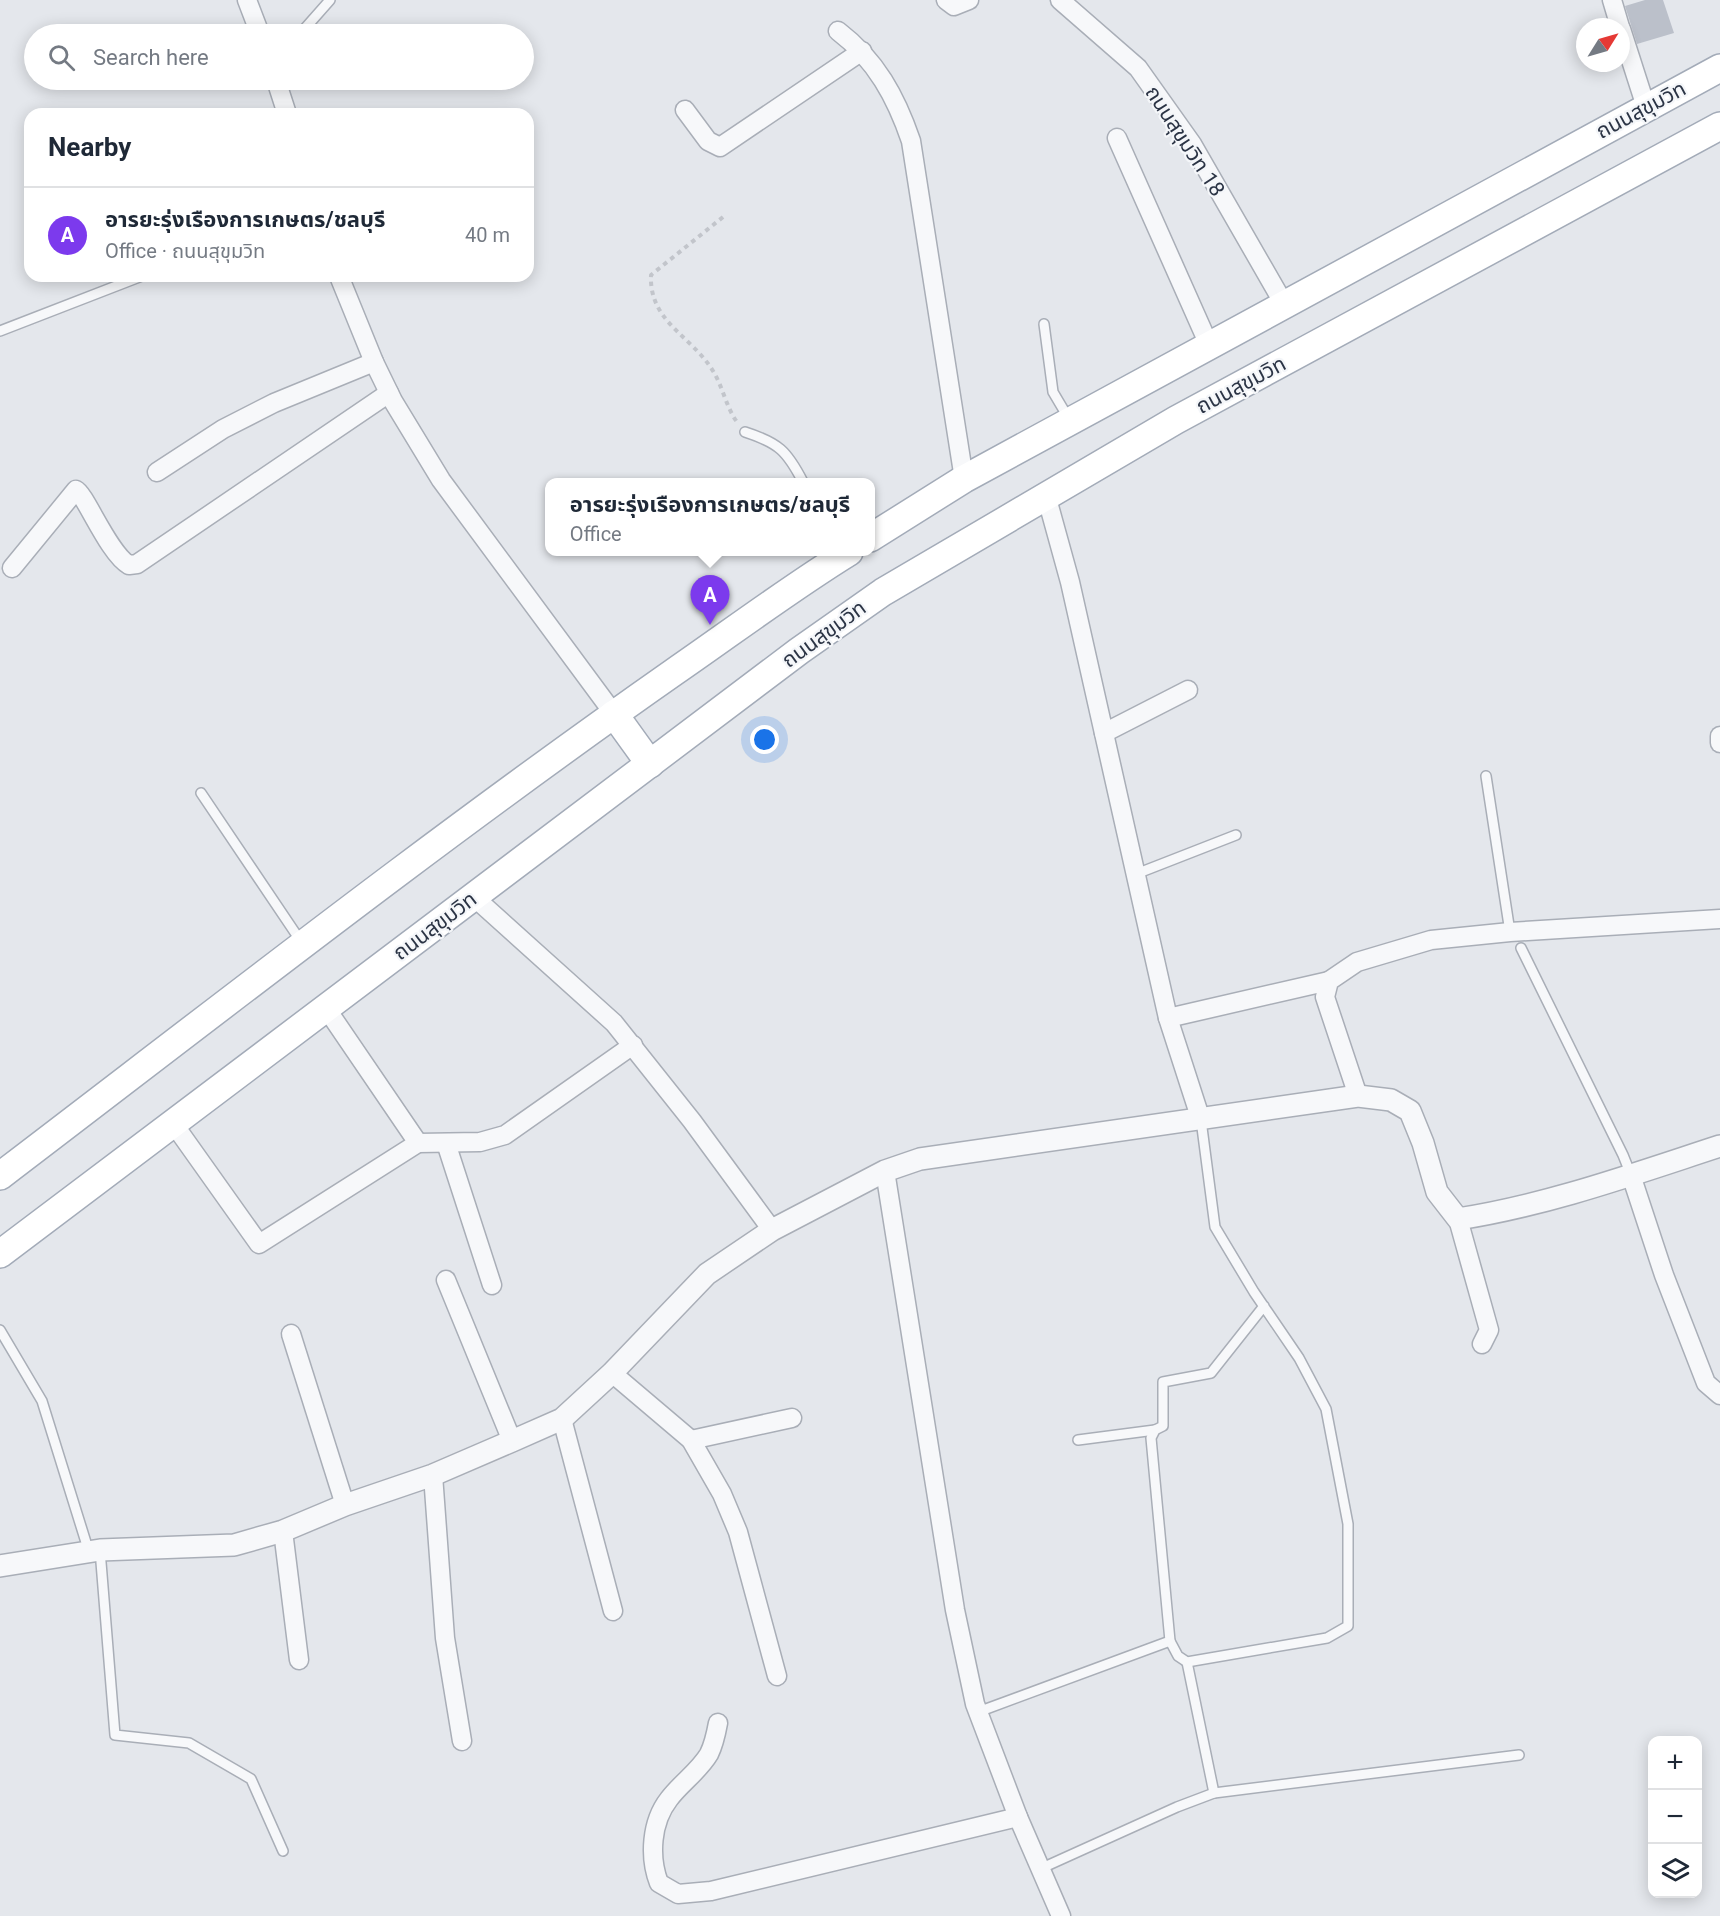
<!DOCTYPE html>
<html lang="en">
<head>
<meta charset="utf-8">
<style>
  body { margin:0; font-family:Roboto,"Noto Sans Thai",sans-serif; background:#f6f6f7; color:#1f2937 }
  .controls { position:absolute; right:18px; bottom:18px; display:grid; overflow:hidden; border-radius:12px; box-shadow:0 3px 15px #0003 }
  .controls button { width:54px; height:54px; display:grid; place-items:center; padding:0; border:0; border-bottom:2px solid #e0e1e3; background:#fff; color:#1f2937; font:30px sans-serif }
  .compass { position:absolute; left:1576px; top:18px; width:54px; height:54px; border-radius:50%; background:#fff; box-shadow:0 3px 15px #0003; rotate:53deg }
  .you { position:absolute; left:765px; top:740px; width:21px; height:21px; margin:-15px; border:4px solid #fff; border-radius:50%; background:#1a73e8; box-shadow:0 0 0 9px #1a73e833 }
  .badge { display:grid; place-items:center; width:39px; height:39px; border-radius:50%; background:#7c3aed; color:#fff; font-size:20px; font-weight:700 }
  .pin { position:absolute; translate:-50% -50px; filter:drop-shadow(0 2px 3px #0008) }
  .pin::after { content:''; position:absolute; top:32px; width:21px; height:18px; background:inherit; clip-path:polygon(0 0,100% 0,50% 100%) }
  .popup { position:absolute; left:545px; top:478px; width:330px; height:78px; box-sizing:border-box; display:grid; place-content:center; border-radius:12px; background:#fff; filter:drop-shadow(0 2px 4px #0005); font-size:20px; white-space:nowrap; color:#747a83 }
  .popup b { font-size:22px; color:#1f2937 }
  .popup::after { content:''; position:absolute; left:50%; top:100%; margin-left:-12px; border:12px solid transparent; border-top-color:#fff }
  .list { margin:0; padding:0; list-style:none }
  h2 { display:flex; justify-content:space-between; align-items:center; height:78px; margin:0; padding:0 24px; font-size:26px }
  h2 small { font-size:20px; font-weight:400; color:#747a83 }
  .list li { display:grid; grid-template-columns:39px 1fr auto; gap:18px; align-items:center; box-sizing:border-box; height:96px; padding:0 24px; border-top:2px solid #e0e1e3 }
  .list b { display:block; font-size:22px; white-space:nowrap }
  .list p { margin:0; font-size:20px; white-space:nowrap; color:#747a83 }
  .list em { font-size:20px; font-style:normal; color:#747a83 }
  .icon { flex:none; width:33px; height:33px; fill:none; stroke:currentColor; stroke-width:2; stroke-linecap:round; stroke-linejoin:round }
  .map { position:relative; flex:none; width:1720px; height:1916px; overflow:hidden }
  .search { position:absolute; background:#fff; box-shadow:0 3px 15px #0003; left:24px; top:24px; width:510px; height:66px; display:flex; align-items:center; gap:15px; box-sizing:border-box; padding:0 21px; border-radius:33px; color:#747a83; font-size:22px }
  .panel { position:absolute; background:#fff; box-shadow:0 3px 15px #0003; left:24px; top:108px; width:510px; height:174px; border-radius:18px }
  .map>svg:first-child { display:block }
</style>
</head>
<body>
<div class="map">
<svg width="1720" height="1916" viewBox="0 0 1720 1916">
  <rect width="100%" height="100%" fill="#e4e7ec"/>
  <polygon fill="#bbc0ca" points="1645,0 1663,0 1674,33 1637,44 1625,6"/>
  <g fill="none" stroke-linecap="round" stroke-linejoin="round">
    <defs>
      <g id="service">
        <polyline points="300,34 330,0"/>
        <polyline points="1044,324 1053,392 1069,419"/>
        <polyline points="0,331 142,276"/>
        <path d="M 745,432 C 779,443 787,451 803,482"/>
        <polyline points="1486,776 1510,932"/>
        <polyline points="201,793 302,943"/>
        <polyline points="1136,874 1236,835"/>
        <polyline points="1521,948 1623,1155 1631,1175"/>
        <polyline points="1201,1120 1215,1227 1254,1292 1299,1358 1326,1409 1348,1524 1348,1626 1327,1638 1187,1662 1178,1656 1170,1641 1151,1438 1155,1430 1163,1426 1163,1382 1211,1373 1264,1306"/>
        <polyline points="0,1330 42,1401 89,1552"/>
        <polyline points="1078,1440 1155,1430"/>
        <polyline points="100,1550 115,1735 189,1743 251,1779 283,1851"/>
        <polyline points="1187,1662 1214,1793"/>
        <polyline points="978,1712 1170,1641"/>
        <polyline points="1042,1868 1177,1807 1214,1793 1519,1755"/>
      </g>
      <g id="minor">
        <polyline points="247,0 260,34"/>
        <polyline points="946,0 954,6 969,0"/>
        <polyline points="1060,0 1138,68 1192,144 1284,304"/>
        <polyline points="1612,0 1620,27"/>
        <polyline points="1621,29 1646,107"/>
        <path d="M 838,31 C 876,60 896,97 911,141 L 964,479"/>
        <polyline points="276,80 287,114"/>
        <polyline points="685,110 708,141 720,147 862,51"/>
        <polyline points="1117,138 1209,345"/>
        <polyline points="339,276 374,362 393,401 441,480 614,714"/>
        <polyline points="157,472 223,429 274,403 374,362"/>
        <polyline points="1046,495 1070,582 1168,1018 1201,1120"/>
        <path d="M 12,568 L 76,490 C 85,494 109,554 129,565 L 137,564 L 389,393"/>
        <polyline points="1104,733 1188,690"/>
        <polyline points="1720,736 1720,743"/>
        <polyline points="474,897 614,1023 692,1121 772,1230"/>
        <polyline points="326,1008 418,1143"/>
        <polyline points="1168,1018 1329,981"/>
        <polyline points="1358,1096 1325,997 1329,981 1357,962 1431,940 1510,932 1720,919"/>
        <polyline points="173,1123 259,1244 418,1143 480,1142 505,1135 633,1045"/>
        <polyline points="446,1143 492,1285"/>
        <polyline points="885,1171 955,1610 975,1704 1018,1817 1061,1916"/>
        <polyline points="1631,1175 1664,1275 1706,1383 1720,1395"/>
        <polyline points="1458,1219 1489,1330 1482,1344"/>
        <polyline points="446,1280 512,1441"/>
        <polyline points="291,1334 345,1505"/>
        <polyline points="612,1373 691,1440 722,1494 738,1532 777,1676"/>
        <polyline points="562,1419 613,1611"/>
        <polyline points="691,1440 792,1418"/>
        <polyline points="433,1475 445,1638 462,1741"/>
        <polyline points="283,1531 299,1660"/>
        <path d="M 718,1723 C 716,1734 714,1744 709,1754 C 699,1771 681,1783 669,1799 C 651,1822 649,1857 659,1883 L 678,1894 L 711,1891 L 1018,1817"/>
      </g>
      <path id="tertiary" d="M 0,1566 L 100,1550 L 234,1545 L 283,1531 L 345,1505 L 433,1475 L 512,1441 L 562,1419 L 612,1373 L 707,1274 L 772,1230 L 885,1171 L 920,1159 L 1358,1096 L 1391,1100 L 1410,1111 L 1423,1143 L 1437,1192 L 1458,1219 C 1548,1205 1634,1174 1720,1146"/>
      <g id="primary">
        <polyline points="870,538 964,479 1720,68"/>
        <polyline points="614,714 650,764"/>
        <path d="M 0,1176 C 223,1006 444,833 674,672 C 732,632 789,589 849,552"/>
        <polyline points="0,1254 799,651 883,592 1176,420 1720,126"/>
      </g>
    </defs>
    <use href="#service" stroke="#a9aeb7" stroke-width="12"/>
    <use href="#minor" stroke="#a9aeb7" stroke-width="21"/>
    <use href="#tertiary" stroke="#a9aeb7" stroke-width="24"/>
    <use href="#primary" stroke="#a3abb8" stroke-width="30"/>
    <path stroke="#c2c5cb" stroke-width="4" stroke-dasharray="4.5 4.5" stroke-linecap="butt" d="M 723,217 L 651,275 C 649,322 691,335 713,371 C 723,387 726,407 737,422"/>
    <use href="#service" stroke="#f7f8fa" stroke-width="9"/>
    <use href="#minor" stroke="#f7f8fa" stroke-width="18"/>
    <use href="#tertiary" stroke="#f7f8fa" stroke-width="21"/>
    <use href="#primary" stroke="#fff" stroke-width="27"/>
  </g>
  <g text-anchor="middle" stroke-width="4.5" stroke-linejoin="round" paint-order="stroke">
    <g font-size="21" fill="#2b3445" stroke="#f4f6f9">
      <text transform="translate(1641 110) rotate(-28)" y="7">ถนนสุขุมวิท</text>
      <text transform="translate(1185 141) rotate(57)" y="7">ถนนสุขุมวิท 18</text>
      <text transform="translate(1241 385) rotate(-28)" y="7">ถนนสุขุมวิท</text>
      <text transform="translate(824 634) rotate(-36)" y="7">ถนนสุขุมวิท</text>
      <text transform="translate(435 926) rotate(-37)" y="7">ถนนสุขุมวิท</text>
    </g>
  </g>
</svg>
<div class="controls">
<button>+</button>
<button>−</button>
<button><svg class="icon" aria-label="layers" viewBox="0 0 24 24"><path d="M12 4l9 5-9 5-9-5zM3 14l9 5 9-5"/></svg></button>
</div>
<svg class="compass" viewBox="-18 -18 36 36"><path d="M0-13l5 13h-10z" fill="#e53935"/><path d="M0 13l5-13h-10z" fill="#747a83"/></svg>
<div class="you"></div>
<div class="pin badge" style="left:710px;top:625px">A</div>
<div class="popup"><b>อารยะรุ่งเรืองการเกษตร/ชลบุรี</b>Office</div>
<div class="search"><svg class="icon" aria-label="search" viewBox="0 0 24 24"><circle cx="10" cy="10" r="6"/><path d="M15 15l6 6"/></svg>Search here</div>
<section class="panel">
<h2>Nearby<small></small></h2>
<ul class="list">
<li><span class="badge">A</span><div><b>อารยะรุ่งเรืองการเกษตร/ชลบุรี</b><p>Office · ถนนสุขุมวิท</p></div><em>40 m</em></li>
</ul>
</section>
</div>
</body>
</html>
